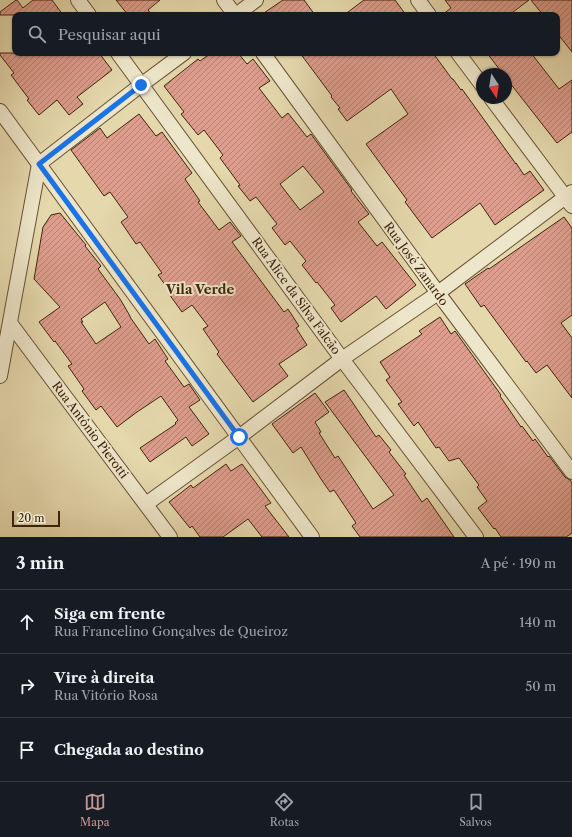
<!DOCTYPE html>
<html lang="pt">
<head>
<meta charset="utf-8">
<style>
  body { margin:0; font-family:"Libre Caslon Text",serif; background:#20242c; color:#f1f3f6 }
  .compass { position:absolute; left:476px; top:68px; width:36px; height:36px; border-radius:50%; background:#171b24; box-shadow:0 1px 3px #0004; rotate:168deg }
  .scale { position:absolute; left:12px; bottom:10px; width:48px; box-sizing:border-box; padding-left:4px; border:2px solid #3f240c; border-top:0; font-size:11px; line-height:14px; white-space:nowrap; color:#3f240c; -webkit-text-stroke:3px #eee6ca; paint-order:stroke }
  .stop { position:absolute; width:12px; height:12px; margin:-9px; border:3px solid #1a73e8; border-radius:50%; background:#fff }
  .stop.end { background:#1a73e8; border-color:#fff; box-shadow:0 1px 4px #0008 }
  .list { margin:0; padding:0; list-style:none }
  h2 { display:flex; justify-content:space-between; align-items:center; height:52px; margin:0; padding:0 16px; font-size:17px }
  h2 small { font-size:13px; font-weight:400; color:#9ea1a6 }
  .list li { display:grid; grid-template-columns:26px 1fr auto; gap:12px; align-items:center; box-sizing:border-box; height:64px; padding:0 16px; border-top:1px solid #363941 }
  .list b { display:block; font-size:15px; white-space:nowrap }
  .list p { margin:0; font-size:13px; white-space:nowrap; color:#9ea1a6 }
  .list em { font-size:13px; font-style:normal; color:#9ea1a6 }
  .icon { flex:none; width:22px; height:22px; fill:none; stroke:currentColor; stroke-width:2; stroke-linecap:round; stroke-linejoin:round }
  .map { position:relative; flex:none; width:572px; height:537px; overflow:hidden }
  .search { position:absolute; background:#171b24; box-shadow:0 1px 3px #0004; left:12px; right:12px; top:12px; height:44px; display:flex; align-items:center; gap:10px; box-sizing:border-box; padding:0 14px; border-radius:8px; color:#9ea1a6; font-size:15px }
  .sheet { height:244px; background:#171b24 }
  nav { display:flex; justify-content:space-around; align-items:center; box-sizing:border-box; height:56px; border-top:1px solid #363941; background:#171b24; font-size:11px; color:#9ea1a6 }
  nav a { display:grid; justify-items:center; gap:2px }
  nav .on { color:#c59692 }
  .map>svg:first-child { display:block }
</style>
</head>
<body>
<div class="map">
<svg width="572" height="537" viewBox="0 0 572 537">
  <defs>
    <pattern id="building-hatch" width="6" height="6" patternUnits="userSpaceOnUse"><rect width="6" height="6" fill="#de9d8d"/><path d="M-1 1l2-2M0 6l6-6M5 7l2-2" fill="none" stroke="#b58072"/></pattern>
  </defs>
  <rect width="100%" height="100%" fill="#e5d8ad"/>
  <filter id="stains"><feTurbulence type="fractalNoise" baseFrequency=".005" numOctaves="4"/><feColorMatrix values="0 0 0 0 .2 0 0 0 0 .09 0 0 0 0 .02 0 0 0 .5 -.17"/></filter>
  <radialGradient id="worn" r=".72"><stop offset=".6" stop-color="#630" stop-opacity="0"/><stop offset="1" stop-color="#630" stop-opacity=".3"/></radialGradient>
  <g fill="url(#building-hatch)" stroke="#3f240c" fill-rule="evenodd">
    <polygon points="16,0 17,0 23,8 33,0 52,0 63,15 0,15 0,12"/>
    <polygon points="116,0 160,0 148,10 152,15 128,15"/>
    <polygon points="283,0 304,0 315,15 261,15"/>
    <polygon points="364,0 395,0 406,15 344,15"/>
    <polygon points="445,0 529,0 509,15 442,15 451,8"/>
    <polygon points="531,0 572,0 572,52 557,33 557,15 543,15"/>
    <polygon points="0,53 99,53 112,70 77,97 83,104 69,115 57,100 39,115 27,100 29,99 11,75 14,73 0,55"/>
    <path d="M 211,53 L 238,53 L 247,64 L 253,59 L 270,81 L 259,88 L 282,118 L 288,113 L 307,137 L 311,134 L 352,190 L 351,191 L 369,214 L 358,222 L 377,246 L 382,242 L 416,285 L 386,309 L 376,296 L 341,322 L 331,308 L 335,305 L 317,282 L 316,283 L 302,265 L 306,261 L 290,241 L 285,245 L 272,228 L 277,224 L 256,197 L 250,201 L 238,186 L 240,185 L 220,158 L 223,155 L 204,130 L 198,135 L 181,114 L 184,112 L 164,86 L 198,59 L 200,61 ZM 303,166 L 324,192 L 300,210 L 280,184 Z"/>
    <polygon points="300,53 433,53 452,79 453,79 461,90 462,89 516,164 516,163 524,175 530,171 544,190 495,225 480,203 432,238 405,202 407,200 366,144 408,114 391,89 347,121 338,109 340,108 331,97 332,96"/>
    <polygon points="487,53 531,53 559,89 572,80 572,132 557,143 506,78 506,74 503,74"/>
    <polygon points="139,114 156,136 162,132 192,173 185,179 200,201 198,202 219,230 230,222 241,236 232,242 284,312 288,309 299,326 296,328 307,345 279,364 288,376 253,402 217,354 219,352 203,329 208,326 192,305 182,312 169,294 171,293 158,275 162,273 140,242 136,244 121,222 128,217 110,192 104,196 71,150 100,128 107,138"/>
    <path d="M 60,213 L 86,245 L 85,246 L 101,266 L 98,269 L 120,299 L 130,316 L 130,317 L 149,344 L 155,339 L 168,359 L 165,361 L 184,387 L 189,384 L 200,400 L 189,407 L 209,434 L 192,446 L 186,437 L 150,462 L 140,448 L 176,424 L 175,423 L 178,420 L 161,396 L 137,412 L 117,427 L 101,406 L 96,410 L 82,391 L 84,389 L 68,366 L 72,364 L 55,341 L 54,342 L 39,322 L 60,307 L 34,279 L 43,227 L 51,215 ZM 105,302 L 121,327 L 96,344 L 81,322 L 83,322 L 81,319 Z"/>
    <polygon points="564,217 572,228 572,315 561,323 572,338 572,398 547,365 536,373 527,361 526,362 484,305 481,307 465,284 488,268 489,269"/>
    <polygon points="440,317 451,334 455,331 501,395 500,396 521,427 522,426 533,441 535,439 548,457 549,456 565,477 570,480 572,483 572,533 566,537 501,537 495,528 494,529 478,508 487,501 477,487 479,485 459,458 449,461 439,447 436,448 418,422 414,426 398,404 402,402 386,380 390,377 380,362 422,334 419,331"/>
    <polygon points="344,390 376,437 379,435 391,450 389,452 406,474 404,475 422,502 427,498 454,537 360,537 352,526 356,523 334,490 330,492 321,479 301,447 293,453 272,424 315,393 329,412 315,422 321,432 319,433 335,458 338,456 373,509 394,495 325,402"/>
    <polygon points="226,464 231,471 242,464 271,503 265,506 289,537 262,537 248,519 223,537 200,537 192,526 190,528 169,502 191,485 193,488"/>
  </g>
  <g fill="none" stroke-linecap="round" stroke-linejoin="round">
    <defs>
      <g id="minor">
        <polyline points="78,0 89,15"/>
        <polyline points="224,0 235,15"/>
        <polyline points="418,0 429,15"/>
        <polyline points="236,15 256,0"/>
        <polyline points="118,53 342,359 476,537"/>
        <polyline points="263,53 438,293 572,472"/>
        <polyline points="458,53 482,85"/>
        <polyline points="491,98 572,206"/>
        <polyline points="0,111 312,537"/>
        <polyline points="10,323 170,537"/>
        <polyline points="0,376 39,164 141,85 184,53"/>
        <polyline points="146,504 239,437 342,359 438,293 572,192"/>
      </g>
    </defs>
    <use href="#minor" stroke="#685134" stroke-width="16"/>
    <use href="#minor" stroke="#eee6ca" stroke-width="14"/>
  </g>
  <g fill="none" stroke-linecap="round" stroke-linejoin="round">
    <polyline stroke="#1a73e8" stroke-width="5" points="141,85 39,164 239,437"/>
  </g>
  <g text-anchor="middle" stroke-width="4" stroke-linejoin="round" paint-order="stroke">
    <g font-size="12" fill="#3f240c" stroke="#eee6ca">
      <text transform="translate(416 264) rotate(54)" y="4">Rua José Zanardo</text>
      <text transform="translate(296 296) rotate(54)" y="4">Rua Alice da Silva Falcão</text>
      <text transform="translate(90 430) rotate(53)" y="4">Rua Antônio Pierotti</text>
    </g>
    <g font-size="13" font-weight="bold" fill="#3f240c" stroke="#eee6ca">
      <text x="200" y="294">Vila Verde</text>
    </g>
  </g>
  <rect width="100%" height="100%" filter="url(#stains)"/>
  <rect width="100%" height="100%" fill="url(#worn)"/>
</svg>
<svg class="compass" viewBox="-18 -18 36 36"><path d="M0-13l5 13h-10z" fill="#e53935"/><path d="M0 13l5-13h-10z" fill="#9ea1a6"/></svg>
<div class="scale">20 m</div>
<div class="stop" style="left:239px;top:437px"></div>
<div class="stop end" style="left:141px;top:85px"></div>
<div class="search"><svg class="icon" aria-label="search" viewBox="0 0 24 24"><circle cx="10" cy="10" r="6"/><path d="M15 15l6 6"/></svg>Pesquisar aqui</div>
</div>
<section class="sheet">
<h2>3 min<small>A pé · 190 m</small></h2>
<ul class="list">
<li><svg class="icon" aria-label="ahead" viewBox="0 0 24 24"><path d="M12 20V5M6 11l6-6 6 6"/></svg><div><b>Siga em frente</b><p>Rua Francelino Gonçalves de Queiroz</p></div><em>140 m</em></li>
<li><svg class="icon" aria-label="right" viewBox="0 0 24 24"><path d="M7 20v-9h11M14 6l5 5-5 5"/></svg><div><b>Vire à direita</b><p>Rua Vitório Rosa</p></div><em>50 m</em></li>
<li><svg class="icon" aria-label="arrive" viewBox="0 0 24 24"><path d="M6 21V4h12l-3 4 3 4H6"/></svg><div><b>Chegada ao destino</b></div></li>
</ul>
</section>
<nav>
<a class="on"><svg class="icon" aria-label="map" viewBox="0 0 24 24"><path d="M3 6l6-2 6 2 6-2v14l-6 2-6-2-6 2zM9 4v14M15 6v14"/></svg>Mapa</a>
<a><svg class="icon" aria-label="directions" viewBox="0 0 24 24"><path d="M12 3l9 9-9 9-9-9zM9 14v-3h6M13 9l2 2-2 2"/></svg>Rotas</a>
<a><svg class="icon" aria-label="saved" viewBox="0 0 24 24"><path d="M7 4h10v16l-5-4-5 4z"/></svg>Salvos</a>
</nav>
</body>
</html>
